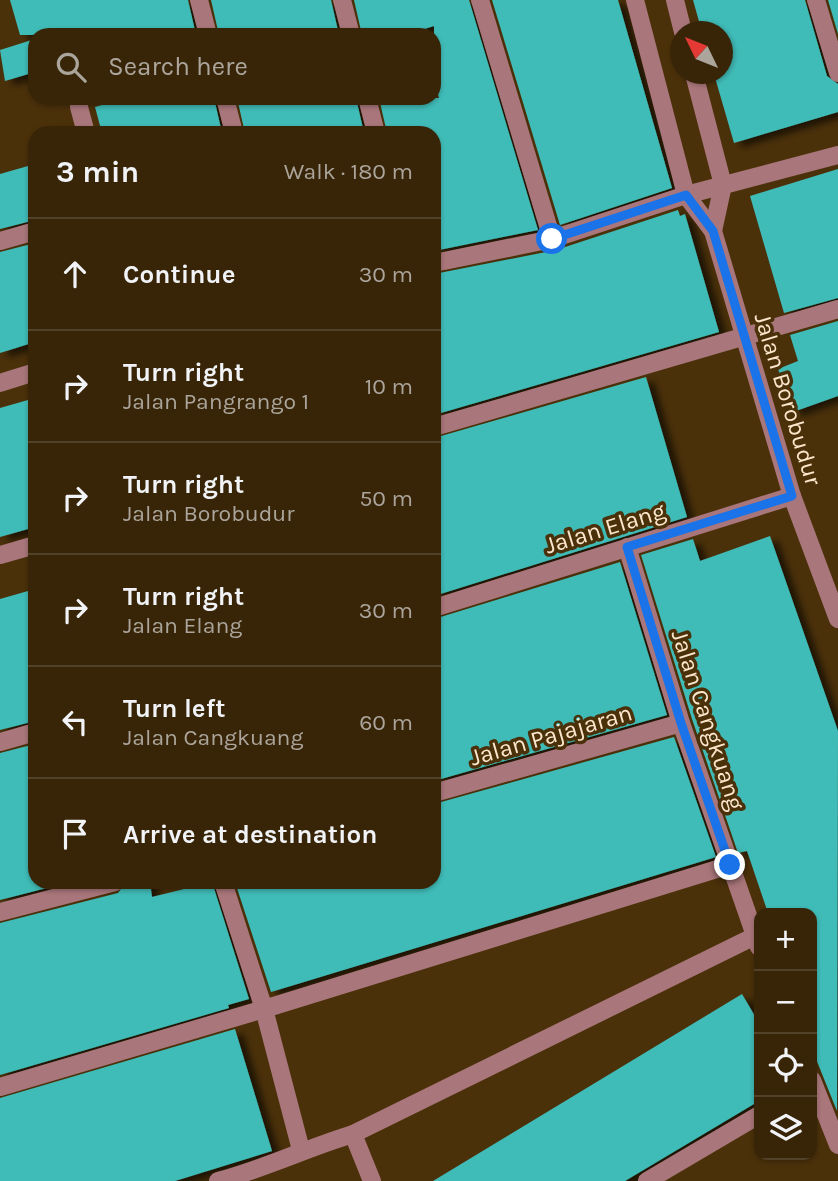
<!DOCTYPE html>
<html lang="en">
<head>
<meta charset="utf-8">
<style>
  body { margin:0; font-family:Karla,sans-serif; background:#3f2d12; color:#f1f3f6 }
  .controls { position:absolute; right:21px; bottom:21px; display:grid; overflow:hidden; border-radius:14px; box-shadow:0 2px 5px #0004 }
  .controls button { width:63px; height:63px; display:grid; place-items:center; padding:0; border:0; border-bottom:2px solid #524229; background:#382508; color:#f1f3f6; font:35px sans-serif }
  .compass { position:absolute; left:670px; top:21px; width:63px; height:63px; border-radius:50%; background:#382508; box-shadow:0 2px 5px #0004; rotate:313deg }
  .stop { position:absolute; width:21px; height:21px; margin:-16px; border:5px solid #1a73e8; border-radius:50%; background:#fff }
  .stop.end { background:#1a73e8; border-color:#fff; box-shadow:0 2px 7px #0008 }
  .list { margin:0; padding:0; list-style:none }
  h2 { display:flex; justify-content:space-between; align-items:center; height:91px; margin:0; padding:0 28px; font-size:30px }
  h2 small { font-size:23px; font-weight:400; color:#aba59c }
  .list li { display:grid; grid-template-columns:46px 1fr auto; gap:21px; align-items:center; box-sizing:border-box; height:112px; padding:0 28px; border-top:2px solid #524229 }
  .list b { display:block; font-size:26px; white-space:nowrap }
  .list p { margin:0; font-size:23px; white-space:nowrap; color:#aba59c }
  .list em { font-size:23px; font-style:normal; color:#aba59c }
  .icon { flex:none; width:38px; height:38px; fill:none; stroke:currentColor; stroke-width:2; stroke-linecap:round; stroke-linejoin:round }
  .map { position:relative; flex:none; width:838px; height:1181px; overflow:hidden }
  .search { position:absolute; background:#382508; box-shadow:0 2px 5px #0004; left:28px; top:28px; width:413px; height:77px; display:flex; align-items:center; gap:18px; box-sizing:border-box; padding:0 24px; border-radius:21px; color:#aba59c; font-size:26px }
  .panel { position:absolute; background:#382508; box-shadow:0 2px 5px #0004; left:28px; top:126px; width:413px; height:763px; border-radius:21px }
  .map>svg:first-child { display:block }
</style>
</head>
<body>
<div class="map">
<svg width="838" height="1181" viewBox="0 0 838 1181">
  <defs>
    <filter id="shadow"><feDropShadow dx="8" dy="4.5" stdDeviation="3.5" flood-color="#0009"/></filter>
  </defs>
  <rect width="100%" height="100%" fill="#4b310a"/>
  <g fill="#41bcb8" filter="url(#shadow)">
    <polygon points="10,0 188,0 196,35 20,35"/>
    <polygon points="211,0 331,0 339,35 219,35"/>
    <polygon points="354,0 469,0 538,230 434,251 434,133 387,133 379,98 439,98 434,79 434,26 405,35 362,35"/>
    <polygon points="492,0 618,0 672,188 560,225"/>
    <polygon points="693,0 805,0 827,76 838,84 838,112 734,143 714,74 723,74 723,32 702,32"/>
    <polygon points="828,0 838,0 838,34"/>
    <polygon points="35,39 35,72 5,81 0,50"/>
    <polygon points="126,98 214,98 222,133 102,133 95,107"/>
    <polygon points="237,98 356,98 364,133 245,133"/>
    <polygon points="35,164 35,220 0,229 0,174"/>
    <polygon points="838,169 838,298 784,313 750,196"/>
    <polygon points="678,210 680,216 685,214 719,332 434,415 434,274 556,250"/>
    <polygon points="35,243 35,342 0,353 0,252"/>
    <polygon points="838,321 838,396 793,412 778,369 798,361 790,335"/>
    <polygon points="646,377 687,517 434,596 434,438"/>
    <polygon points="35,398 35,527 0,537 0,408"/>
    <polygon points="770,536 838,731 837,1111 812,1049 812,913 768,913 747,851 738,853 692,719 641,555 693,539 700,561"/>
    <polygon points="620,562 667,715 434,781 434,619"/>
    <polygon points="35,589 35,721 0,730 0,599"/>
    <polygon points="674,737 716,857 271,992 235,882 434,882 434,804"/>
    <polygon points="35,744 35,882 70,882 0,900 0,753"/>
    <polygon points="126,882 150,882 152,897 212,882 249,999 228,1005 229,1008 0,1075 0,923 118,893"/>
    <polygon points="742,994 759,1023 759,1101 625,1181 433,1181"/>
    <polygon points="235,1029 272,1151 175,1181 0,1181 0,1098"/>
  </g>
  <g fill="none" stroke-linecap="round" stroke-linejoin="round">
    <g stroke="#a9767b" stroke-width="18">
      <polyline points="199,0 208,35"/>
      <polyline points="342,0 351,35"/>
      <polyline points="480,0 552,239"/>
      <polyline points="635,0 686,195 713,231 792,496 838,619"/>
      <polyline points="675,0 683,32"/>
      <polyline points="816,0 838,73"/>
      <polyline points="694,74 723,185 713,231"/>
      <polyline points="225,98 234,133"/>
      <polyline points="367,98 376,133"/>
      <polyline points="79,107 86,133"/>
      <polyline points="0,241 35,231"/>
      <polyline points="434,263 552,239 686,195 838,155"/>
      <polyline points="0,383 35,372"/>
      <polyline points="434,427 838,309"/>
      <polyline points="627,547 681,723 759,947"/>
      <polyline points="0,555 35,545"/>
      <polyline points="434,608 792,496"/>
      <polyline points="0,742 35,732"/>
      <polyline points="434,793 681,723"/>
      <polyline points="223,882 264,1009 301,1150"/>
      <polyline points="0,912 115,882"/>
      <polyline points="812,1080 838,1145"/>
      <polyline points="0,1087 264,1009 730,865"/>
      <polyline points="353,1134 372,1181"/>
      <path d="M 218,1181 C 264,1169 307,1148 353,1134 L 755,936"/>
      <polyline points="647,1181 759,1115"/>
    </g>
  </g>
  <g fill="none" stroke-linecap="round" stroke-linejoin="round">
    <polyline stroke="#1a73e8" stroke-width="9" points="552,239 686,195 713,231 792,496 627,547 681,723 730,865"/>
  </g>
  <g text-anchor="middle" stroke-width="7" stroke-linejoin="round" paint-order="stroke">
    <g font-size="24" fill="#fde7cc" stroke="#4b310a">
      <text transform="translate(788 399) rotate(73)" y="8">Jalan Borobudur</text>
      <text transform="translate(605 528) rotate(-17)" y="8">Jalan Elang</text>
      <text transform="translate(708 720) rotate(72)" y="8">Jalan Cangkuang</text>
      <text transform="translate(551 735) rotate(-16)" y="8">Jalan Pajajaran</text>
    </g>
  </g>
</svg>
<div class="controls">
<button>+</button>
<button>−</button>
<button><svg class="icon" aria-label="locate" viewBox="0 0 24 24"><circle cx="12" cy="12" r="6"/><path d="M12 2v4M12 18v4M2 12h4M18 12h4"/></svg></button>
<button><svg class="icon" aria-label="layers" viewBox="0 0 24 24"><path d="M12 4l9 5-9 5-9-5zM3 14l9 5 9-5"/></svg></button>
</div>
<svg class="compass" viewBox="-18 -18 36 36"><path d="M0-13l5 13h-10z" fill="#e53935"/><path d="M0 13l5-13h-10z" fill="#aba59c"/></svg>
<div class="stop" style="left:552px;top:239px"></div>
<div class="stop end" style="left:730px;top:865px"></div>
<div class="search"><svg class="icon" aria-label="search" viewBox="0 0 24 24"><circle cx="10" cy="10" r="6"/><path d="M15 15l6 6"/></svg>Search here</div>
<section class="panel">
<h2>3 min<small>Walk · 180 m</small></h2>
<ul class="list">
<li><svg class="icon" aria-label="ahead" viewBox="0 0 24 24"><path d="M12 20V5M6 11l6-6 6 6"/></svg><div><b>Continue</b></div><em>30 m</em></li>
<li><svg class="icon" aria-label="right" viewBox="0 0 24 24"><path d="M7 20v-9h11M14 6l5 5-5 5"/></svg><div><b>Turn right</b><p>Jalan Pangrango 1</p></div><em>10 m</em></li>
<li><svg class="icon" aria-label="right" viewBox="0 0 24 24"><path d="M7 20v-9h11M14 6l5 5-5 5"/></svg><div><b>Turn right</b><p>Jalan Borobudur</p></div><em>50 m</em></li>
<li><svg class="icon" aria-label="right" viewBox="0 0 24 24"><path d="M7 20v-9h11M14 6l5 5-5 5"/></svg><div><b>Turn right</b><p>Jalan Elang</p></div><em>30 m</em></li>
<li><svg class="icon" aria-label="left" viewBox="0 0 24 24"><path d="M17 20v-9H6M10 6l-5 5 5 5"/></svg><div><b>Turn left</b><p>Jalan Cangkuang</p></div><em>60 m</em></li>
<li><svg class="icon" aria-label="arrive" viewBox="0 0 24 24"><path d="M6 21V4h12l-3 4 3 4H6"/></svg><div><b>Arrive at destination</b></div></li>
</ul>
</section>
</div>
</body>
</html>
